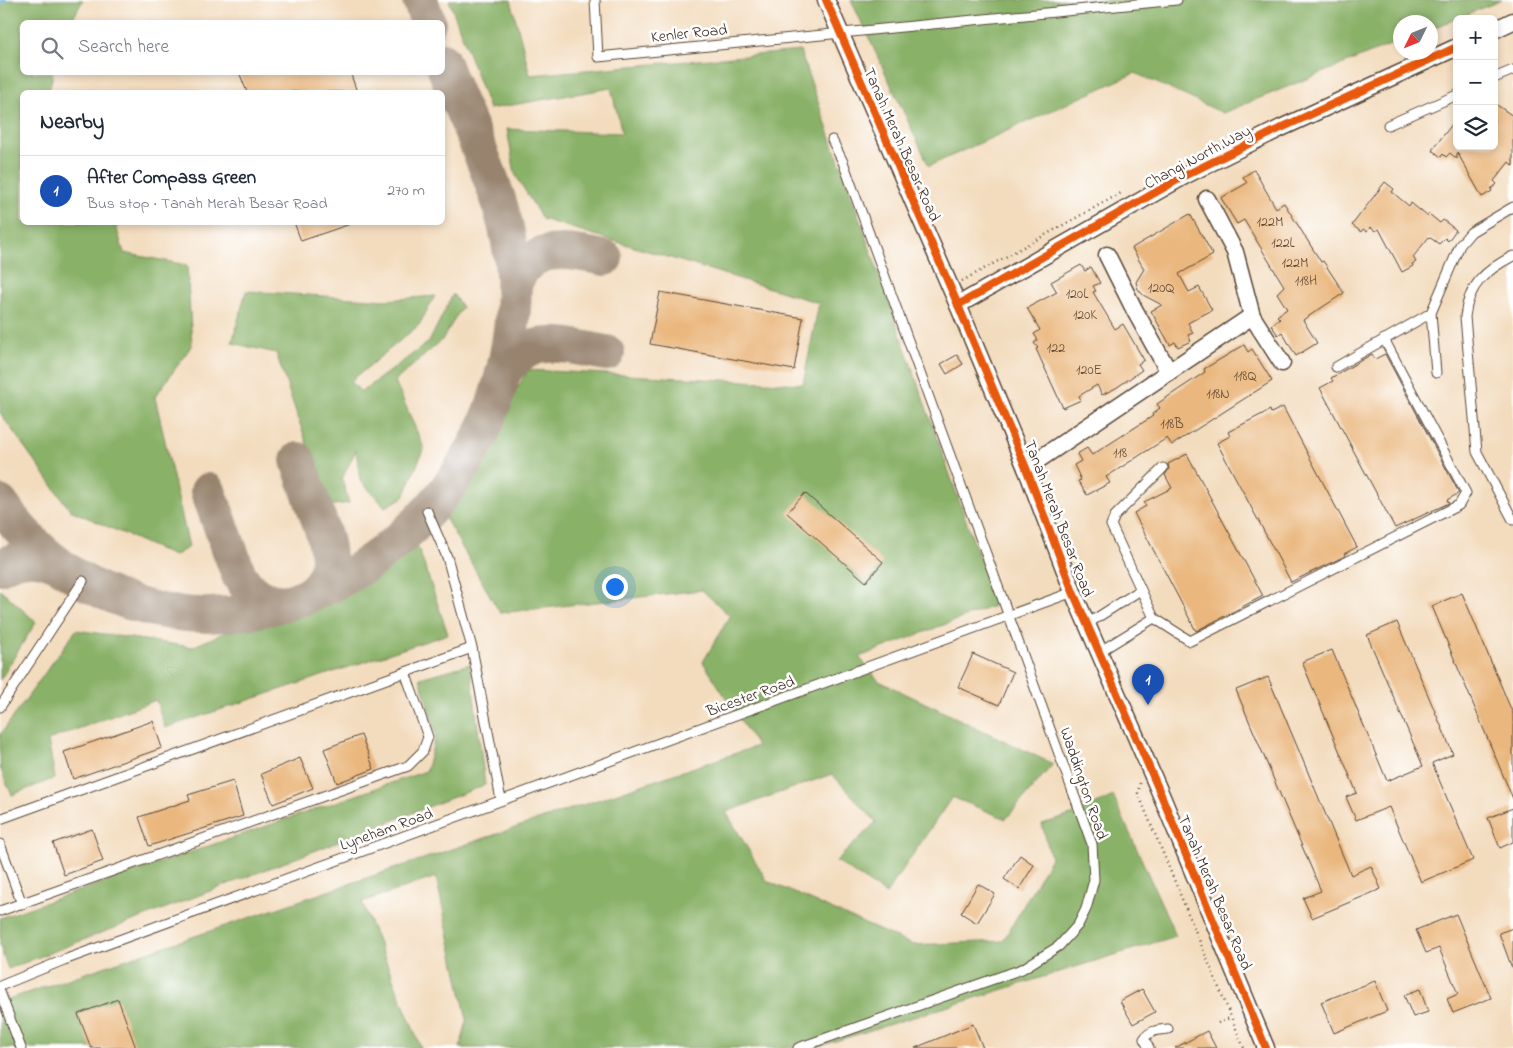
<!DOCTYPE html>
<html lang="en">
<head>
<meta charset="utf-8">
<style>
  body { margin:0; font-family:"Indie Flower",sans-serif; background:#f6f6f7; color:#1f2937 }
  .controls { position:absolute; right:15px; top:15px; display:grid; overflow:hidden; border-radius:8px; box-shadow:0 2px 8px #0003 }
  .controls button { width:45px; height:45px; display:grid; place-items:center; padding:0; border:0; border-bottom:1px solid #e0e1e3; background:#fff; color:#1f2937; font:25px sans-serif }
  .compass { position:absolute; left:1393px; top:15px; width:45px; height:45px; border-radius:50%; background:#fff; box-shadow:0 2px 8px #0003; rotate:227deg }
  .you { position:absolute; left:614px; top:586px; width:18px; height:18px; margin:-12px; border:4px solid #fff; border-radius:50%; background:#1a73e8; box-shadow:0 0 0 8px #1a73e833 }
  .badge { display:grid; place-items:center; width:32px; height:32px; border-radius:50%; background:#d1495b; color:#fff; font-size:16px; font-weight:700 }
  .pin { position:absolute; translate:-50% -41px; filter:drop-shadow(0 1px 2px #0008) }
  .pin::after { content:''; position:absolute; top:26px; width:18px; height:15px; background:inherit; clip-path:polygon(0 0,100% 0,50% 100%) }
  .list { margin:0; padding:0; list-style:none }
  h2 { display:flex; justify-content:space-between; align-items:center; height:65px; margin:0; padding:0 20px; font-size:21px }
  h2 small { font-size:16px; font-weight:400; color:#747a83 }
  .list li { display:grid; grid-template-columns:32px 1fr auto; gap:15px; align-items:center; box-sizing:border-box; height:70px; padding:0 20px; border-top:1px solid #e0e1e3 }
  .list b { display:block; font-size:19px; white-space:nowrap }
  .list p { margin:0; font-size:16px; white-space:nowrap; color:#747a83 }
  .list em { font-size:16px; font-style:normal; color:#747a83 }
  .icon { flex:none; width:28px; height:28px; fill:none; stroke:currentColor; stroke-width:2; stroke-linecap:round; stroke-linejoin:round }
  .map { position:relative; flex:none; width:1513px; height:1048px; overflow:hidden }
  .search { position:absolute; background:#fff; box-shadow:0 2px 8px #0003; left:20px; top:20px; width:425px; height:55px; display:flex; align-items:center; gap:12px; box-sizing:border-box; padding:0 18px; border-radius:8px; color:#747a83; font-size:19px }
  .panel { position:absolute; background:#fff; box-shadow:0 2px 8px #0003; left:20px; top:90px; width:425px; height:135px; border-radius:8px }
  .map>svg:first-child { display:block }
</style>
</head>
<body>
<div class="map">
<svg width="1513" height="1048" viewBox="0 0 1513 1048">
  <rect width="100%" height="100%" fill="#fff"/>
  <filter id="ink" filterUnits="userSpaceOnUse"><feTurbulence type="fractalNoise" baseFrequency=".02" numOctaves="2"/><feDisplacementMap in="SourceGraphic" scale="10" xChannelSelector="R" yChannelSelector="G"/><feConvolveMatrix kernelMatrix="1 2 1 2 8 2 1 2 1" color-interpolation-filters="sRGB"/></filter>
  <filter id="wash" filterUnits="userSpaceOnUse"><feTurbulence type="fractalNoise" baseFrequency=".0096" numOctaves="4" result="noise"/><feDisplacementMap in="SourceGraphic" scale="20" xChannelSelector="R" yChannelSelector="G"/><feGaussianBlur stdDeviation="1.12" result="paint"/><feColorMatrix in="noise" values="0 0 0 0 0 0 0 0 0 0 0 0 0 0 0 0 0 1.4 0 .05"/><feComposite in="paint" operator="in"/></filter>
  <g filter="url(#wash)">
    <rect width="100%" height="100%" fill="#f3dcbe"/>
    <g fill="#89b168" stroke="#626e43">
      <polygon points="0,0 83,0 71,22 22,22 22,72 53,73 49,92 22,92 22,222 115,223 124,253 187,265 192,345 155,397 189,547 174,556 70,510 0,413"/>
      <polygon points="449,0 511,0 530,75 800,51 996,605 859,657 879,681 1053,764 1006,819 952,797 886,894 836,861 876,822 832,774 726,812 767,881 913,945 1003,941 1051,858 1042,824 1075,814 1113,796 1176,936 813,1048 460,1048 467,1020 436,877 362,902 421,1048 0,1048 0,1002 757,746 703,662 730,616 702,590 500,613 444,516 528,370 803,384 819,303 542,219 515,174 507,129 622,133 611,88 489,109"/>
      <polygon points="851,0 1502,0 1431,29 1430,22 1400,22 1400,41 1223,113 1135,73 929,166"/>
      <polygon points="246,291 386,300 435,296 419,325 351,381 361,392 429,342 453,294 462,307 442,340 395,381 424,448 404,497 385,507 360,480 356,450 342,479 349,503 328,506 276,353 232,343"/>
      <polygon points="418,547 448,634 165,728 156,700 48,740 55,778 12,795 0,768 0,735 76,630 192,647"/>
      <polygon points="0,589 36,622 0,680"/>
      <polygon points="470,664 485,785 8,969 0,946 0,918 426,771 436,735 420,678"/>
    </g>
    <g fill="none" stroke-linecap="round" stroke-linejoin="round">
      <polyline stroke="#68afdf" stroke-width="4.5" points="0,2 5,0"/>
      <g stroke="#97836e" stroke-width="36">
        <polyline points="420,0 428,22"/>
        <path d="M 513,288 C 529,241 567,251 605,258"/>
        <path d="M 503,374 C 528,331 567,346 607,353"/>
        <path d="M 298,460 C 304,478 310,495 316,512 C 328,545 340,576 304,598"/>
        <path d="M 208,491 L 239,575 C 251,595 265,602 287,603"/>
        <path d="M 0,503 C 35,554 86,591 145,607 C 282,643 422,554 482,433 C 500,394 510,352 513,309 C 520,217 473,143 442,61"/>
        <path d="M 0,567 C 20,556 38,555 59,565"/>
      </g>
    </g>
    <g id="blocks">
      <g fill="#eab77e">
        <polygon points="239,72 350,72 357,92 247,92"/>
        <polygon points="1494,103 1513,116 1513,166 1509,162 1494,181 1497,184 1491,189 1492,191 1482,197 1457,152 1457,159 1450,153 1446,157 1443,154 1441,157 1432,150 1457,118 1457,146 1494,146"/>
        <polygon points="1254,170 1276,208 1284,203 1321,262 1323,261 1344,293 1303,320 1317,343 1296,356 1282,332 1278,335 1271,325 1280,319 1277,316 1287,309 1277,293 1284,286 1244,220 1237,224 1221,198 1247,183 1243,177"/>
        <polygon points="1385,182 1394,189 1392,192 1409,206 1411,203 1427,216 1429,214 1440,223 1443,220 1456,230 1448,241 1445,238 1439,244 1429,237 1413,257 1416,262 1412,264 1413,266 1402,272 1379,229 1375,231 1370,227 1367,232 1363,229 1361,232 1352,225"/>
        <polygon points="1190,214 1213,255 1179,274 1189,292 1199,287 1212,310 1188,323 1193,333 1188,335 1191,341 1178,347 1175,342 1170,345 1151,311 1162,305 1143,295 1138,289 1136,282 1144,269 1132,248"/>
        <polygon points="294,222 349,222 350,224 301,241"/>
        <polygon points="1081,265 1085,271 1091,267 1100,283 1093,286 1096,291 1093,292 1115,329 1123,324 1144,360 1138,364 1142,370 1116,388 1102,395 1097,385 1079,396 1081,400 1063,408 1036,349 1038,348 1034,343 1038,340 1034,334 1040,330 1027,308 1057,292 1051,282"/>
        <polygon points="660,292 803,318 794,370 650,344"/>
        <polygon points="1244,345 1248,352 1252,349 1272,381 1172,445 1167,438 1106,477 1110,483 1087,495 1078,481 1081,480 1074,465 1081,461 1077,454 1087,448 1092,455 1153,416 1152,414 1160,408 1157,404 1205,372 1204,369"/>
        <polygon points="1372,354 1375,359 1385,354 1459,493 1447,500 1449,503 1395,528 1320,388 1333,381 1331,378"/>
        <polygon points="957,355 963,364 947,374 941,364"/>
        <polygon points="1283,407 1357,547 1344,554 1345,556 1291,582 1217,443 1230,436 1228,432 1270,410 1271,413"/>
        <polygon points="1187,454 1263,596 1196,631 1134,513 1146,506 1144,502 1172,488 1165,475 1169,469 1168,464"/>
        <polygon points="805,493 883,562 866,582 787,513"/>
        <polygon points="1462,593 1513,714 1513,799 1432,606"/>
        <polygon points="1397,622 1453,754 1432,763 1473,860 1421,882 1389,807 1356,820 1346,797 1357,793 1302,662 1332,650 1387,781 1423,766 1367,635"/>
        <polygon points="973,654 1013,672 999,705 958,687"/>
        <polygon points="1268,677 1351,875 1371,866 1381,889 1312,918 1303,898 1321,891 1236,690"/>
        <polygon points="153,721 162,748 73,779 64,752"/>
        <polygon points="361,735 374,769 337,783 324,749"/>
        <polygon points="300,758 313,788 273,804 261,774"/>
        <polygon points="233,781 243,816 149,846 139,817 190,800 188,795"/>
        <polygon points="1513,808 1513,842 1500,848 1488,818"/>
        <polygon points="92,829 103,861 64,875 53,843"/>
        <polygon points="1020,855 1034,865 1019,889 1004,879"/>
        <polygon points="978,884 995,894 977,923 961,913"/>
        <polygon points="1456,914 1491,998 1453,1013 1447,999 1458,994 1439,948 1426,953 1416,930"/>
        <polygon points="1513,928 1513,968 1512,968 1499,933"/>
        <polygon points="1375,981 1387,1011 1334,1033 1321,1002"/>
        <polygon points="1142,989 1155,1012 1133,1024 1120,1001"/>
        <polygon points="1420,989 1428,1012 1413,1017 1404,995"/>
        <polygon points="118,999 136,1048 91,1048 78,1014"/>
        <polygon points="973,1024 983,1048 915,1048"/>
        <polygon points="1207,1031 1216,1048 1175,1048"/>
      </g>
    </g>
  </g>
  <g filter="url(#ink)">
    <use href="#blocks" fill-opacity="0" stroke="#574536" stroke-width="1"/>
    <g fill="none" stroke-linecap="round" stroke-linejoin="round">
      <defs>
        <g id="lane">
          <polyline points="595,0 598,57 1177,0"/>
          <polyline points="1494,78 1513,70"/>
          <polyline points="1388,125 1457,95"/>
          <path d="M 1513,256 C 1486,270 1468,285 1465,317 L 1477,452 L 1513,520"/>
          <polyline points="1336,367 1431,313"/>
          <polyline points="1436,373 1431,313 1460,245 1471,232 1513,207"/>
          <polyline points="1163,468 1115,516 1111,525 1154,618 1190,641 1459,505 1466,493 1384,339"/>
          <polyline points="427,511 447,557 472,648 501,800"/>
          <polyline points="1087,624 1139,591"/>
          <polyline points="1099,652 1154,618"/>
          <polyline points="0,707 83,581"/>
          <polyline points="0,819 472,648"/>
          <polyline points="0,844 22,904"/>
          <polyline points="0,911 408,766 423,751 428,737 405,672"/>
          <polyline points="0,986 64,960 1073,592"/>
          <polyline points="0,992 21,1048"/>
          <polyline points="798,1048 1022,969 1059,946 1078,925 1086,909 1094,880 1092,844 843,162 832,140"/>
          <path d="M 1149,1048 L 1144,1039 C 1150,1030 1158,1030 1168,1029"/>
        </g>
        <g id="street">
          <polyline points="826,0 958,305 1026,468 1073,592 1162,797 1266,1048"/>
          <polyline points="1494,30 1513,21"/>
          <polyline points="1207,199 1235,252 1252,316 1282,363"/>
          <polyline points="1107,255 1135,311 1169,372"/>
          <polyline points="958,305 1186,175 1281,128 1457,47"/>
          <polyline points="1026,468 1252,316"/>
        </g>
      </defs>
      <use href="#lane" stroke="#574536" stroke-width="11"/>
      <use href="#street" stroke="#574536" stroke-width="19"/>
      <g stroke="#574536" stroke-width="2.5" stroke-dasharray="1 4" stroke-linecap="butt">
        <polyline points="962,281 1121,193"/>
        <polyline points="1140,783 1138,793 1244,1048"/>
        <polyline points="1218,1023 1230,1018"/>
      </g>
      <use href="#lane" stroke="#fff" stroke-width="9"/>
      <use href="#street" stroke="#fff" stroke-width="16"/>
      <defs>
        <g id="cycleway">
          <polyline points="826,0 958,305 1026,468 1073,592 1162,797 1266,1048"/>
          <polyline points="958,305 1186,175 1281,128 1457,47"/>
        </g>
      </defs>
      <use href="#cycleway" stroke="#fff" stroke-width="11"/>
      <use href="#cycleway" stroke="#e8590c" stroke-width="8"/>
    </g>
  </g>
  <g text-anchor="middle" stroke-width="5" stroke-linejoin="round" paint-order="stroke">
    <g font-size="14" fill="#674d36">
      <text x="1270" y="226">122M</text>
      <text x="1283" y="247">122L</text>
      <text x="1295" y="267">122M</text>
      <text x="1306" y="285">118H</text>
      <text x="1161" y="292">120Q</text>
      <text x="1077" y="298">120L</text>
      <text x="1085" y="319">120K</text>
      <text x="1056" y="352">122</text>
      <text x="1089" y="374">120E</text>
      <text x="1245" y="380">118Q</text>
      <text x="1218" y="398">118N</text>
      <text x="1172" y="428">118B</text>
      <text x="1120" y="457">118</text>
    </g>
    <g font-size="16" fill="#3b2a1e" stroke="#fff">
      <text transform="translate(689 32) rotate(-6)" y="6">Kenler Road</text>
      <text transform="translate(903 144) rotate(66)" y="6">Tanah Merah Besar Road</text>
      <text transform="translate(1197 156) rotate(-28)" y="6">Changi North Way</text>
      <text transform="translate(1060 518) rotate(69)" y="6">Tanah Merah Besar Road</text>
      <text transform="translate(750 695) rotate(-20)" y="6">Bicester Road</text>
      <text transform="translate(1085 783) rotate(71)" y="6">Waddington Road</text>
      <text transform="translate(386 828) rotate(-20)" y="6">Lyneham Road</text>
      <text transform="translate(1216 892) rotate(67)" y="6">Tanah Merah Besar Road</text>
    </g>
  </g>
</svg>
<div class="controls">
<button>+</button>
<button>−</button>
<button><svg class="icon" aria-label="layers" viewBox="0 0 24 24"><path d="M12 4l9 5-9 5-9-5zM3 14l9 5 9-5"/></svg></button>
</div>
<svg class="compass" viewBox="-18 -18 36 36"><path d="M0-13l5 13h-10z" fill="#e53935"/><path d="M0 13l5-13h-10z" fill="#747a83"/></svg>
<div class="you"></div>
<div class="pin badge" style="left:1148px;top:705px;background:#1a4fb4">1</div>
<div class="search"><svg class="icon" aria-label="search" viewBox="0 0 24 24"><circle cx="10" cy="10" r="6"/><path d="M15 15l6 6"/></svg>Search here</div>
<section class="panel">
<h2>Nearby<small></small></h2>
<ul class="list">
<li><span class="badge" style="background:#1a4fb4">1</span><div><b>After Compass Green</b><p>Bus stop · Tanah Merah Besar Road</p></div><em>270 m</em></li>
</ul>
</section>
</div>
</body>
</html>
